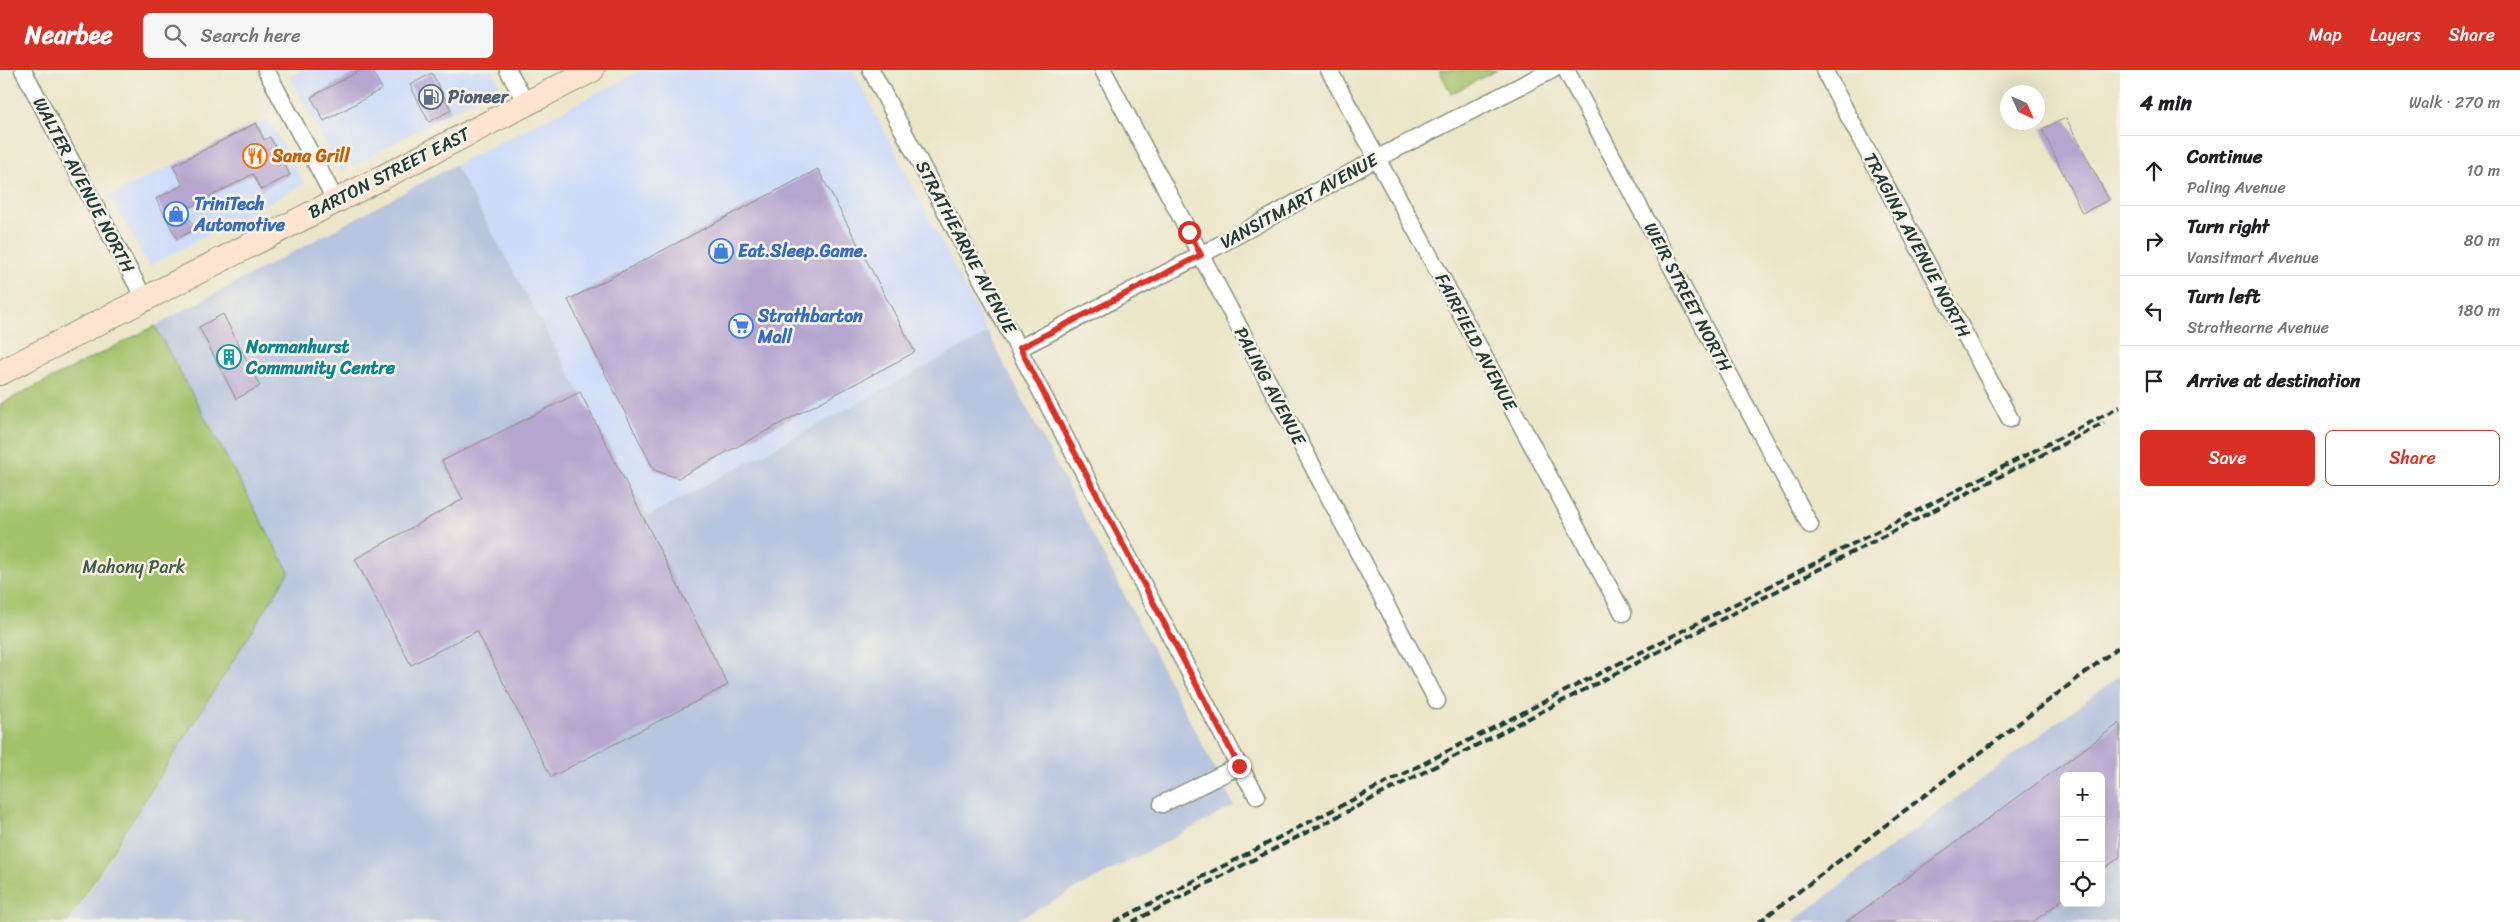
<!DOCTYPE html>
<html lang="en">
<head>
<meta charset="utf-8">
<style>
  body { margin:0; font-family:Sriracha,sans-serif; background:#f6f6f6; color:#202124 }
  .controls { position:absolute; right:15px; bottom:15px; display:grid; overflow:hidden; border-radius:8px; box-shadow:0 5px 20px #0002 }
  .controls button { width:45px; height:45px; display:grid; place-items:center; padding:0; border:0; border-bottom:1px solid #e0e0e0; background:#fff; color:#202124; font:25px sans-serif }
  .compass { position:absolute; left:2000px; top:15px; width:45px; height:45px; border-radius:50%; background:#fff; box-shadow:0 5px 20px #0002; rotate:135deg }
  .stop { position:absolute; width:15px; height:15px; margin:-11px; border:4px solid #d93025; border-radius:50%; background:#fff }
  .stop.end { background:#d93025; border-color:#fff; box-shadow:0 1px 5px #0008 }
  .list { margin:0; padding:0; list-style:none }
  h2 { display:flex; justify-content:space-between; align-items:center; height:65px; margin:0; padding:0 20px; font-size:21px }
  h2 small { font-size:16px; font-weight:400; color:#757577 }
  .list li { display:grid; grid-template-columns:32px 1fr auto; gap:15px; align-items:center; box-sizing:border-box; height:70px; padding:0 20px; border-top:1px solid #e0e0e0 }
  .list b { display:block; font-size:19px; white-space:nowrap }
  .list p { margin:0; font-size:16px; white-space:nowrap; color:#757577 }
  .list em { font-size:16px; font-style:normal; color:#757577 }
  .actions { display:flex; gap:10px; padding:15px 20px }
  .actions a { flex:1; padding:11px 0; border:1px solid #d93025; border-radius:8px; text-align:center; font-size:18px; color:#d93025 }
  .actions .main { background:#d93025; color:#fff }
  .icon { flex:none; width:28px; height:28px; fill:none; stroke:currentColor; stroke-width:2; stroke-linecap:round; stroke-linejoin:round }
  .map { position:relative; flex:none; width:2120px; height:852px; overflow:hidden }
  header { display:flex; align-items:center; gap:30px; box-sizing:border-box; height:70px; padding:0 25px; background:#d93025; color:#fff }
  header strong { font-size:24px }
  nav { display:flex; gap:28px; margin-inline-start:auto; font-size:18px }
  .search { width:350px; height:45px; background:#f6f6f6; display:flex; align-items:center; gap:12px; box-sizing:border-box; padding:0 18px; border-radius:8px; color:#757577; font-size:19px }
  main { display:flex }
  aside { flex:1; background:#fff }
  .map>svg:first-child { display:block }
</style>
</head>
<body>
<header>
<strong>Nearbee</strong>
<div class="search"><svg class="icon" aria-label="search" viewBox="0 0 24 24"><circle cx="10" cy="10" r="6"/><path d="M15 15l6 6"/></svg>Search here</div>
<nav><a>Map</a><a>Layers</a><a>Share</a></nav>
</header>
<main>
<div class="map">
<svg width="2120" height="852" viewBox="0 0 2120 852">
  <rect width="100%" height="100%" fill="#f7f3e8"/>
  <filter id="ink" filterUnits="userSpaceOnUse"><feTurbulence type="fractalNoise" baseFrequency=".02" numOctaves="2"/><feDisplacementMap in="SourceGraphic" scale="10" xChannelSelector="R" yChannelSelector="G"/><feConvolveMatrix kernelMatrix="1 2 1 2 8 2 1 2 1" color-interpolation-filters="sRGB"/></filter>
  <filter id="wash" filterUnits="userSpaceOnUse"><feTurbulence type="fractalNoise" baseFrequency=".0096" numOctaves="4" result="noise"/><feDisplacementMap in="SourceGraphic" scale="20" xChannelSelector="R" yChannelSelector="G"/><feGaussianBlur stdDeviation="1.12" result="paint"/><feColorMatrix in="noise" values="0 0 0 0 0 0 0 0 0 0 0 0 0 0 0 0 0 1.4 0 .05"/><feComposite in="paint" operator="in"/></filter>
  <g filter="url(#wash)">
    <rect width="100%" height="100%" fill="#ece6c9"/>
    <g fill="#ccdbfa">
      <polygon points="303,0 492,0 500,15 341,102 290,7"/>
      <polygon points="643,0 853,0 988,263 648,446 455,95"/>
      <polygon points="269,49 304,114 149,196 109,126"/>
    </g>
    <g fill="#b8c5de" fill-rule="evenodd">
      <polygon points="455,95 648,446 988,263 1234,736 1013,852 70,852 289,502 155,256"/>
      <path d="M 2120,605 L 2120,852 L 1792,852 ZM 2064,706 L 2101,706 L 2101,833 L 2064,833 Z"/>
    </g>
    <g fill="#a2c169" stroke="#607f4e">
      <polygon points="1439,0 1497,0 1451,24"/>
      <polygon points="155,256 289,502 68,852 0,852 0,334"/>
    </g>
    <g id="blocks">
      <g fill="#b5a5cf">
        <polygon points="361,0 372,0 382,19 324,51 311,27"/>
        <polygon points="432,3 451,40 429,52 410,15"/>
        <polygon points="2066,48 2109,130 2082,143 2042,59"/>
        <polygon points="256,53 264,70 270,67 290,105 261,120 253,104 185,140 195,159 177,169 156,129 183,115 173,96"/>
        <polygon points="818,99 915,282 678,408 654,400 568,230"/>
        <polygon points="223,244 260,316 236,329 199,257"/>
        <polygon points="580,322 728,615 551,707 477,561 411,595 355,489 463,429 442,391"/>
        <polygon points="2120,653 2120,787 2101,801 2101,706 2064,706 2064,829 2033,852 1846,852"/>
      </g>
    </g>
  </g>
  <g filter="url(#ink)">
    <use href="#blocks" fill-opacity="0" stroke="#86927e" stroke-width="1"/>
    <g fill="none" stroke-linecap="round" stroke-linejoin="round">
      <defs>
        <g id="minor">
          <polyline points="23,0 145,230"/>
          <polyline points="266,0 336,131"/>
          <polyline points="508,0 526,33"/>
          <polyline points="871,0 1239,696 1257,726"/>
          <polyline points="1103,0 1437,631"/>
          <polyline points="1329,0 1623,543"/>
          <polyline points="1566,0 1810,455"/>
          <polyline points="1824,0 2010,349"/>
          <polyline points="1020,278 1201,185 1376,89 1552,0"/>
          <polyline points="1162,734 1239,696"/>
        </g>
        <polyline id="secondary" points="0,303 592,0"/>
      </defs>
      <use href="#minor" stroke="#86927e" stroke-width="19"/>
      <use href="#secondary" stroke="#86927e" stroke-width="26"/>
      <use href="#minor" stroke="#fff" stroke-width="16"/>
      <use href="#secondary" stroke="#fde4d1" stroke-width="24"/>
      <g stroke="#1f3d34" stroke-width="4" stroke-dasharray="8 4" stroke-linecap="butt">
        <polyline points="1114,852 2120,337"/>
        <polyline points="1132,852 2104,353"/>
        <polyline points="1759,852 2120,576"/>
      </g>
    </g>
  </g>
  <g fill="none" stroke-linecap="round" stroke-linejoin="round" filter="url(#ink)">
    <polyline stroke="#d93025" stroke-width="6" points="1189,162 1201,185 1020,278 1239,696"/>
  </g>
  <defs>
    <symbol id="fuel-ring" viewBox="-11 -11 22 22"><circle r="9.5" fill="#f7f3e8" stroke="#5c6f8a" stroke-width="1.5"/><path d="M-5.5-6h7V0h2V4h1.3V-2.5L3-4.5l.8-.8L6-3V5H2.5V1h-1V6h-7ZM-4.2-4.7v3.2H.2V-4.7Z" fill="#5c6f8a"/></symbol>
    <symbol id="restaurant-ring" viewBox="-11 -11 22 22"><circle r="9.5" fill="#f7f3e8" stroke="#e8710a" stroke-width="1.5"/><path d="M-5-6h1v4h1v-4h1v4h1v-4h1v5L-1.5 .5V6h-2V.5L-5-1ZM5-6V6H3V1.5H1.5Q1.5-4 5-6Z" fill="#e8710a"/></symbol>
    <symbol id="shop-ring" viewBox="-11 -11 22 22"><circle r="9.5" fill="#f7f3e8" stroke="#3f7fe0" stroke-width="1.5"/><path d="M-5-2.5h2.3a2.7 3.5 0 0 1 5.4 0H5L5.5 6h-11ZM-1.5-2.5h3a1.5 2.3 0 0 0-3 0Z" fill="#3f7fe0"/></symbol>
    <symbol id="supermarket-ring" viewBox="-11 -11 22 22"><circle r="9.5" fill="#f7f3e8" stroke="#3f7fe0" stroke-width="1.5"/><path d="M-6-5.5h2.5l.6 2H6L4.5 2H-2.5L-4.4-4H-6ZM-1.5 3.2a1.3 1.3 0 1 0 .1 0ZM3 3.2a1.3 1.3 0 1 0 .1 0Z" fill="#3f7fe0"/></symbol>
    <symbol id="building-ring" viewBox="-11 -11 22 22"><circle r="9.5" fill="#f7f3e8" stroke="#0f9aa8" stroke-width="1.5"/><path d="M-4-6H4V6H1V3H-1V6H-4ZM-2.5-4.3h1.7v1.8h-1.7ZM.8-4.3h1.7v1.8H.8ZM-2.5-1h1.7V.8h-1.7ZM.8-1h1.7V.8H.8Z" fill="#0f9aa8"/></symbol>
  </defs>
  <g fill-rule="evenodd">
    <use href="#fuel-ring" x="417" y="13" width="28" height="28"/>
    <use href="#restaurant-ring" x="241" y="72" width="28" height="28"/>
    <use href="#shop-ring" x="162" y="130" width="28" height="28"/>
    <use href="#shop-ring" x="707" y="167" width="28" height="28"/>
    <use href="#supermarket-ring" x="727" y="242" width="28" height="28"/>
    <use href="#building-ring" x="215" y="273" width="28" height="28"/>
  </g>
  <g text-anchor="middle" stroke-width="5" stroke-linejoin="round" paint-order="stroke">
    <g font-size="18" font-weight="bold" fill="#4e5e75" stroke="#f7f3e8" text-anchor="start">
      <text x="448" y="33">Pioneer</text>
    </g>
    <g font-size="18" font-weight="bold" fill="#c56008" stroke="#f7f3e8" text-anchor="start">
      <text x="272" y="92">Sana Grill</text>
    </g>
    <g font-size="18" fill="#1f3d34" stroke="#f7f3e8">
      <text transform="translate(389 103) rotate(-27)" y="6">BARTON STREET EAST</text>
      <text transform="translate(84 115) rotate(62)" y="6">WALTER AVENUE NORTH</text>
      <text transform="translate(1299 131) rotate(-29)" y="6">VANSITMART AVENUE</text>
      <text transform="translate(1917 175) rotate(62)" y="6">TRAGINA AVENUE NORTH</text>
      <text transform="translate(966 177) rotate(62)" y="6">STRATHEARNE AVENUE</text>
      <text transform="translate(1688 227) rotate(62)" y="6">WEIR STREET NORTH</text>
      <text transform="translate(1476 272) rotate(62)" y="6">FAIRFIELD AVENUE</text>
      <text transform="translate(1270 316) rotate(62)" y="6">PALING AVENUE</text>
    </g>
    <g font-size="18" font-weight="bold" fill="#366cbe" stroke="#f7f3e8" text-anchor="start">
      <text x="194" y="140">TriniTech<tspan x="194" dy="21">Automotive</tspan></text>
      <text x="738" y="187">Eat.Sleep.Game.</text>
      <text x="758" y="252">Strathbarton<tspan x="758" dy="21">Mall</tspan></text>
    </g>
    <g font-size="18" font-weight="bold" fill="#0d838f" stroke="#f7f3e8" text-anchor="start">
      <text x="246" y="283">Normanhurst<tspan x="246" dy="21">Community Centre</tspan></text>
    </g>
    <g font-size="18" fill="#405e41" stroke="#f7f3e8">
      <text x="134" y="503">Mahony Park</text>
    </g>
  </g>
</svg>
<div class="controls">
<button>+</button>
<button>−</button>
<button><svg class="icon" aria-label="locate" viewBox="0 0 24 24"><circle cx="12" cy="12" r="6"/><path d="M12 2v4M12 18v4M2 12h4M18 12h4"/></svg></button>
</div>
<svg class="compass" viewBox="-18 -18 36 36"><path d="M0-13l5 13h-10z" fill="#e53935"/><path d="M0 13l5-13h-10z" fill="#757577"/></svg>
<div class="stop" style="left:1189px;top:162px"></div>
<div class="stop end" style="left:1239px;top:696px"></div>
</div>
<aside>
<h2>4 min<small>Walk · 270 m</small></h2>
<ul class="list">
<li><svg class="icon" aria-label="ahead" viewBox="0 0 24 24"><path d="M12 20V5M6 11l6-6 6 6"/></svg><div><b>Continue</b><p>Paling Avenue</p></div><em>10 m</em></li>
<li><svg class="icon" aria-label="right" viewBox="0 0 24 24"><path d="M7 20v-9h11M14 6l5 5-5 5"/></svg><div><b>Turn right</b><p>Vansitmart Avenue</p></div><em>80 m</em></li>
<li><svg class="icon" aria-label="left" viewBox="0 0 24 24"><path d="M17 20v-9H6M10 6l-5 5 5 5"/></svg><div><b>Turn left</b><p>Strathearne Avenue</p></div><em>180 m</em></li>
<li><svg class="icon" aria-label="arrive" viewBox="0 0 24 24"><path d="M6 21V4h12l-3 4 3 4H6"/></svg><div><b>Arrive at destination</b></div></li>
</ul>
<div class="actions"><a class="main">Save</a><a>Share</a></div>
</aside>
</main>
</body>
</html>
